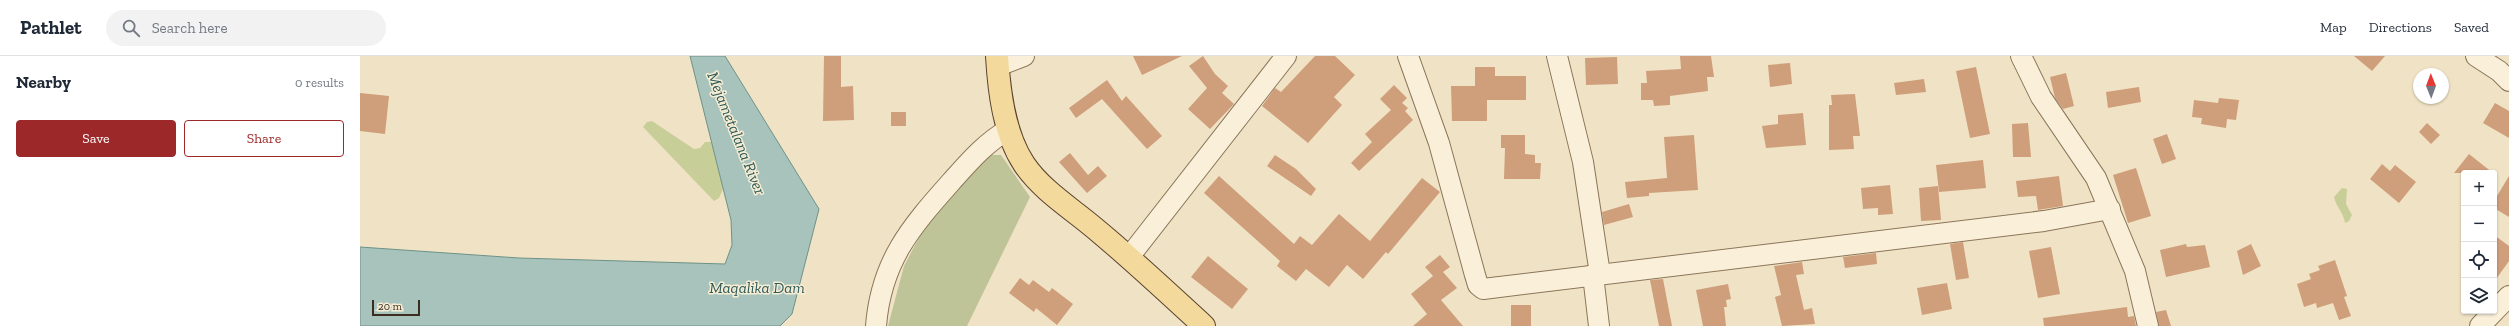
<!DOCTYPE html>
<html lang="en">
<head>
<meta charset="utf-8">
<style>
  body { margin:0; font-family:"Zilla Slab",serif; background:#f2f2f3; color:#1f2937 }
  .controls { position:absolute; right:12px; bottom:12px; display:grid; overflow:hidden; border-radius:4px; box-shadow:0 1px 3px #0004 }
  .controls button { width:36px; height:36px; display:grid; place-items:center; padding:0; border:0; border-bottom:1px solid #e0e1e3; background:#fff; color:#1f2937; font:20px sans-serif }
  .compass { position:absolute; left:2053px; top:12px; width:36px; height:36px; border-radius:50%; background:#fff; box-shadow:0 1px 3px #0004; rotate:359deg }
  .scale { position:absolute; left:12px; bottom:10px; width:48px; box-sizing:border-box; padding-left:4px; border:2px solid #3b2c1f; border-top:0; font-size:11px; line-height:14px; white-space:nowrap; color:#3b2c1f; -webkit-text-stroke:3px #f7edd5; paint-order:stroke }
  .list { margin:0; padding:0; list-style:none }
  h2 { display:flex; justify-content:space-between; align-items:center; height:52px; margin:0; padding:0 16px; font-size:17px }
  h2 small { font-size:13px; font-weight:400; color:#747a83 }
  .actions { display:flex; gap:8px; padding:12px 16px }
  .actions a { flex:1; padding:9px 0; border:1px solid #9c2829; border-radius:4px; text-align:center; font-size:14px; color:#9c2829 }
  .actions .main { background:#9c2829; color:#fff }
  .icon { flex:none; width:22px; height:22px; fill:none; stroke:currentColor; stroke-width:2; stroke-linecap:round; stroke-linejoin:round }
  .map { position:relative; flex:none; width:2149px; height:270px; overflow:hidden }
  header { display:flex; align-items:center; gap:24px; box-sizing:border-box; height:56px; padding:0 20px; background:#fff; border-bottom:1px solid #e0e1e3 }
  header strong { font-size:19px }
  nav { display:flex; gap:22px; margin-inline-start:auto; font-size:14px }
  .search { width:280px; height:36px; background:#f2f2f3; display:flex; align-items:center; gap:10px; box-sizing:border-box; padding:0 14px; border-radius:22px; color:#747a83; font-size:15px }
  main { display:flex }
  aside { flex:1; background:#fff }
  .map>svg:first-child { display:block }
</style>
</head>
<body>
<header>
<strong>Pathlet</strong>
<div class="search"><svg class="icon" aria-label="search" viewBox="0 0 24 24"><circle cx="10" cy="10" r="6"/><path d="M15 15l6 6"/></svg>Search here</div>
<nav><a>Map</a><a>Directions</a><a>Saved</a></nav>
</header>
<main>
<aside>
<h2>Nearby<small>0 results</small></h2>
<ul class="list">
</ul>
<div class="actions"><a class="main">Save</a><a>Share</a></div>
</aside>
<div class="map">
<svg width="2149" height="270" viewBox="0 0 2149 270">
  <rect width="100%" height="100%" fill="#f0e3c5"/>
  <g fill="#c8ce98">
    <polygon points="292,65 334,93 340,92 345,86 352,86 363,133 359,142 354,145 283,71 287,66"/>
    <path d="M 1982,132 L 1987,133 L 1986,148 L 1992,159 L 1989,165 L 1985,167 C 1984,157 1976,151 1974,141 Z"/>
  </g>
  <polygon fill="#bec398" points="622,99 641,99 670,141 607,270 528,270 544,210 574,153"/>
  <polygon fill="#a7c3bb" stroke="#6d9289" points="330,0 365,0 459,153 432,258 420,270 0,270 0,191 159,202 365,208 372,189 371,164"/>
  <g fill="#cf9e7a">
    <polygon points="464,0 481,0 481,31 493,30 494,64 463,65"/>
    <polygon points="773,0 822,0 782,19"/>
    <polygon points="843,0 855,18 868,30 862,37 874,48 850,73 828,53 847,32 829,10"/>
    <polygon points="955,0 975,0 995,19 974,41 982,49 948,87 902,50 915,32 921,36"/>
    <polygon points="1320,0 1351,0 1354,21 1347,21 1348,35 1310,40 1310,49 1294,50 1293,44 1281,44 1281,27 1287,27 1286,15 1321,13"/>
    <polygon points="1994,0 2025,0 2012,15"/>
    <polygon points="1257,1 1258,28 1226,29 1225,2"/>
    <polygon points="1430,7 1432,28 1410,31 1408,9"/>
    <polygon points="1115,11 1135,11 1135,20 1166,20 1166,44 1127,44 1127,65 1092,65 1091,30 1115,30"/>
    <polygon points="1616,11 1630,78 1610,82 1596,15"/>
    <polygon points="1706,17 1714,50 1703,53 1695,42 1690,21"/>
    <polygon points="1564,23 1566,36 1536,39 1534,27"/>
    <polygon points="747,24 762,45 766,40 802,80 787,93 742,43 716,62 709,52"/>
    <polygon points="1034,29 1047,42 1042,47 1048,52 1045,55 1053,64 999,115 991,107 1012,86 1005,78 1031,54 1020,43"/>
    <polygon points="1779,31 1781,46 1748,52 1746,36"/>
    <polygon points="0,37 29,40 25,78 0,75"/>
    <polygon points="1495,38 1500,80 1493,80 1494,93 1469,94 1469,49 1472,49 1471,39"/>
    <polygon points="1859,42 1879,44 1876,64 1867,63 1866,72 1841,68 1842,62 1832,61 1834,44 1858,47"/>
    <polygon points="2135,47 2149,55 2149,82 2123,67"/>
    <rect x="531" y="56" width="15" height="14"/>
    <polygon points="1443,57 1446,89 1406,92 1402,70 1418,68 1418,59"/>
    <polygon points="1668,67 1671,101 1653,101 1652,68"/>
    <polygon points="2067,67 2080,79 2071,88 2059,76"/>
    <polygon points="1807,78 1816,103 1802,108 1793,83"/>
    <polygon points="1141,79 1165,79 1165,98 1175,99 1175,107 1181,107 1180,123 1144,123 1145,92 1141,92"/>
    <polygon points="1334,79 1338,134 1289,137 1289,140 1267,142 1265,126 1307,122 1304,81"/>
    <polygon points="710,97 728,119 738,110 747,120 727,137 699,106"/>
    <polygon points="2109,98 2133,117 2094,117"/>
    <polygon points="915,99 936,113 956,133 951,140 907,110"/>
    <polygon points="1623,104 1626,132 1579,136 1576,109"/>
    <polygon points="2022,108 2030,115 2035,109 2056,126 2039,147 2010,123"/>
    <polygon points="1776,112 1791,160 1768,167 1753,119"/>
    <polygon points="859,120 934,188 940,180 952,189 979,158 1010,185 1062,122 1080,136 1028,198 1026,196 1003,223 987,209 969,231 946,213 936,225 917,210 920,205 844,137"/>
    <polygon points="1699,120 1703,150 1678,154 1676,140 1658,141 1656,125"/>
    <polygon points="2149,120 2149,161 2134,152 2134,145"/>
    <polygon points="1530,129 1533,158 1518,159 1518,152 1503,153 1501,132"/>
    <polygon points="1578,130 1581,164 1561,165 1559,132"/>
    <polygon points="1269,148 1273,161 1244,169 1242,156"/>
    <polygon points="2134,179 2149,190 2149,205 2134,226"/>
    <polygon points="1603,186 1609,222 1596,224 1590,188"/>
    <polygon points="1826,188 1827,191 1845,189 1850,211 1806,221 1800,194"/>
    <polygon points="1891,188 1901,210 1883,219 1877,195"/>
    <polygon points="1691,191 1700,238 1678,242 1669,195"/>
    <polygon points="1516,197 1517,208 1485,212 1483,201"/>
    <polygon points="1080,199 1090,211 1083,216 1097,232 1081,244 1103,270 1053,270 1067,258 1051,238 1073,220 1065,211"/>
    <polygon points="848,200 888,233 872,253 831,221"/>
    <polygon points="1975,204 1987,240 1984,241 1991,260 1979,264 1973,247 1957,252 1956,247 1944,251 1937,228 1951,223 1949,218 1960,214 1958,210"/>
    <polygon points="1442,206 1444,218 1436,219 1444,254 1452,252 1455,268 1422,270 1415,241 1421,239 1414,210"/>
    <polygon points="660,222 669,229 673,224 689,236 692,232 713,248 697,269 676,252 674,256 649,237"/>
    <polygon points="1303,223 1312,270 1299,270 1290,224"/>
    <polygon points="1587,227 1592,253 1562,259 1557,232"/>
    <polygon points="1368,228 1371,243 1366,244 1367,251 1364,251 1366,270 1343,270 1336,234"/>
    <rect x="1151" y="249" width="20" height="21"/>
    <polygon points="1767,251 1768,261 1774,260 1776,270 1684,270 1683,262"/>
    <polygon points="1806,254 1811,270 1799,270 1796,256"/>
  </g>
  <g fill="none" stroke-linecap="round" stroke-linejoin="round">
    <defs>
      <g id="minor">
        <polyline points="1048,0 1079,87 1115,219 1118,229 1123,233 1684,165 1750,153"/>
        <polyline points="1197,0 1223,106 1240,218"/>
        <polyline points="1661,0 1681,41 1736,122 1775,215 1788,270"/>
        <polyline points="2116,0 2139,15 2149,25"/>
        <polyline points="638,10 664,0"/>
        <polyline points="769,201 926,0"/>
        <polyline points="1233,219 1239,270"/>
        <path d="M 516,270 C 521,206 550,172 591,126 C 609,106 625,87 649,73"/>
        <polyline points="2120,270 2149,240"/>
      </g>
      <path id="major" d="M 637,0 C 639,35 644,78 664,108 C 682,135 714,154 738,175 C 774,205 809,238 844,270"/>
    </defs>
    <use href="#minor" stroke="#8b755a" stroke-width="22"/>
    <use href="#major" stroke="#59432f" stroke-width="24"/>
    <use href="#minor" stroke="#faf0d9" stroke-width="20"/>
    <use href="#major" stroke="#f3d99c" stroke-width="22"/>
  </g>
  <g text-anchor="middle" stroke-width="3" stroke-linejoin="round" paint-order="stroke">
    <g font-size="16" font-style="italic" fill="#2e5b58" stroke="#f7edd5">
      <text transform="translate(377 77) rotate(68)" y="6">Mejametalana River</text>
      <text x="397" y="237">Maqalika Dam</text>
    </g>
  </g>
</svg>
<div class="controls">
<button>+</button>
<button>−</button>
<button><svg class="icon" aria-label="locate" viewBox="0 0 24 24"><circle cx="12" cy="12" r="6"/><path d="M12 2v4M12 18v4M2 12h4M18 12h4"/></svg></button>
<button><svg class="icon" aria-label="layers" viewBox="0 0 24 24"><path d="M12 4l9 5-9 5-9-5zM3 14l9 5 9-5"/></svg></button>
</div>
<svg class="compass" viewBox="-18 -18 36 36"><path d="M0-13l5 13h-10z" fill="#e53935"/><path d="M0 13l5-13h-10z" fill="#747a83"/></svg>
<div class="scale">20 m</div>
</div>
</main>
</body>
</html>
